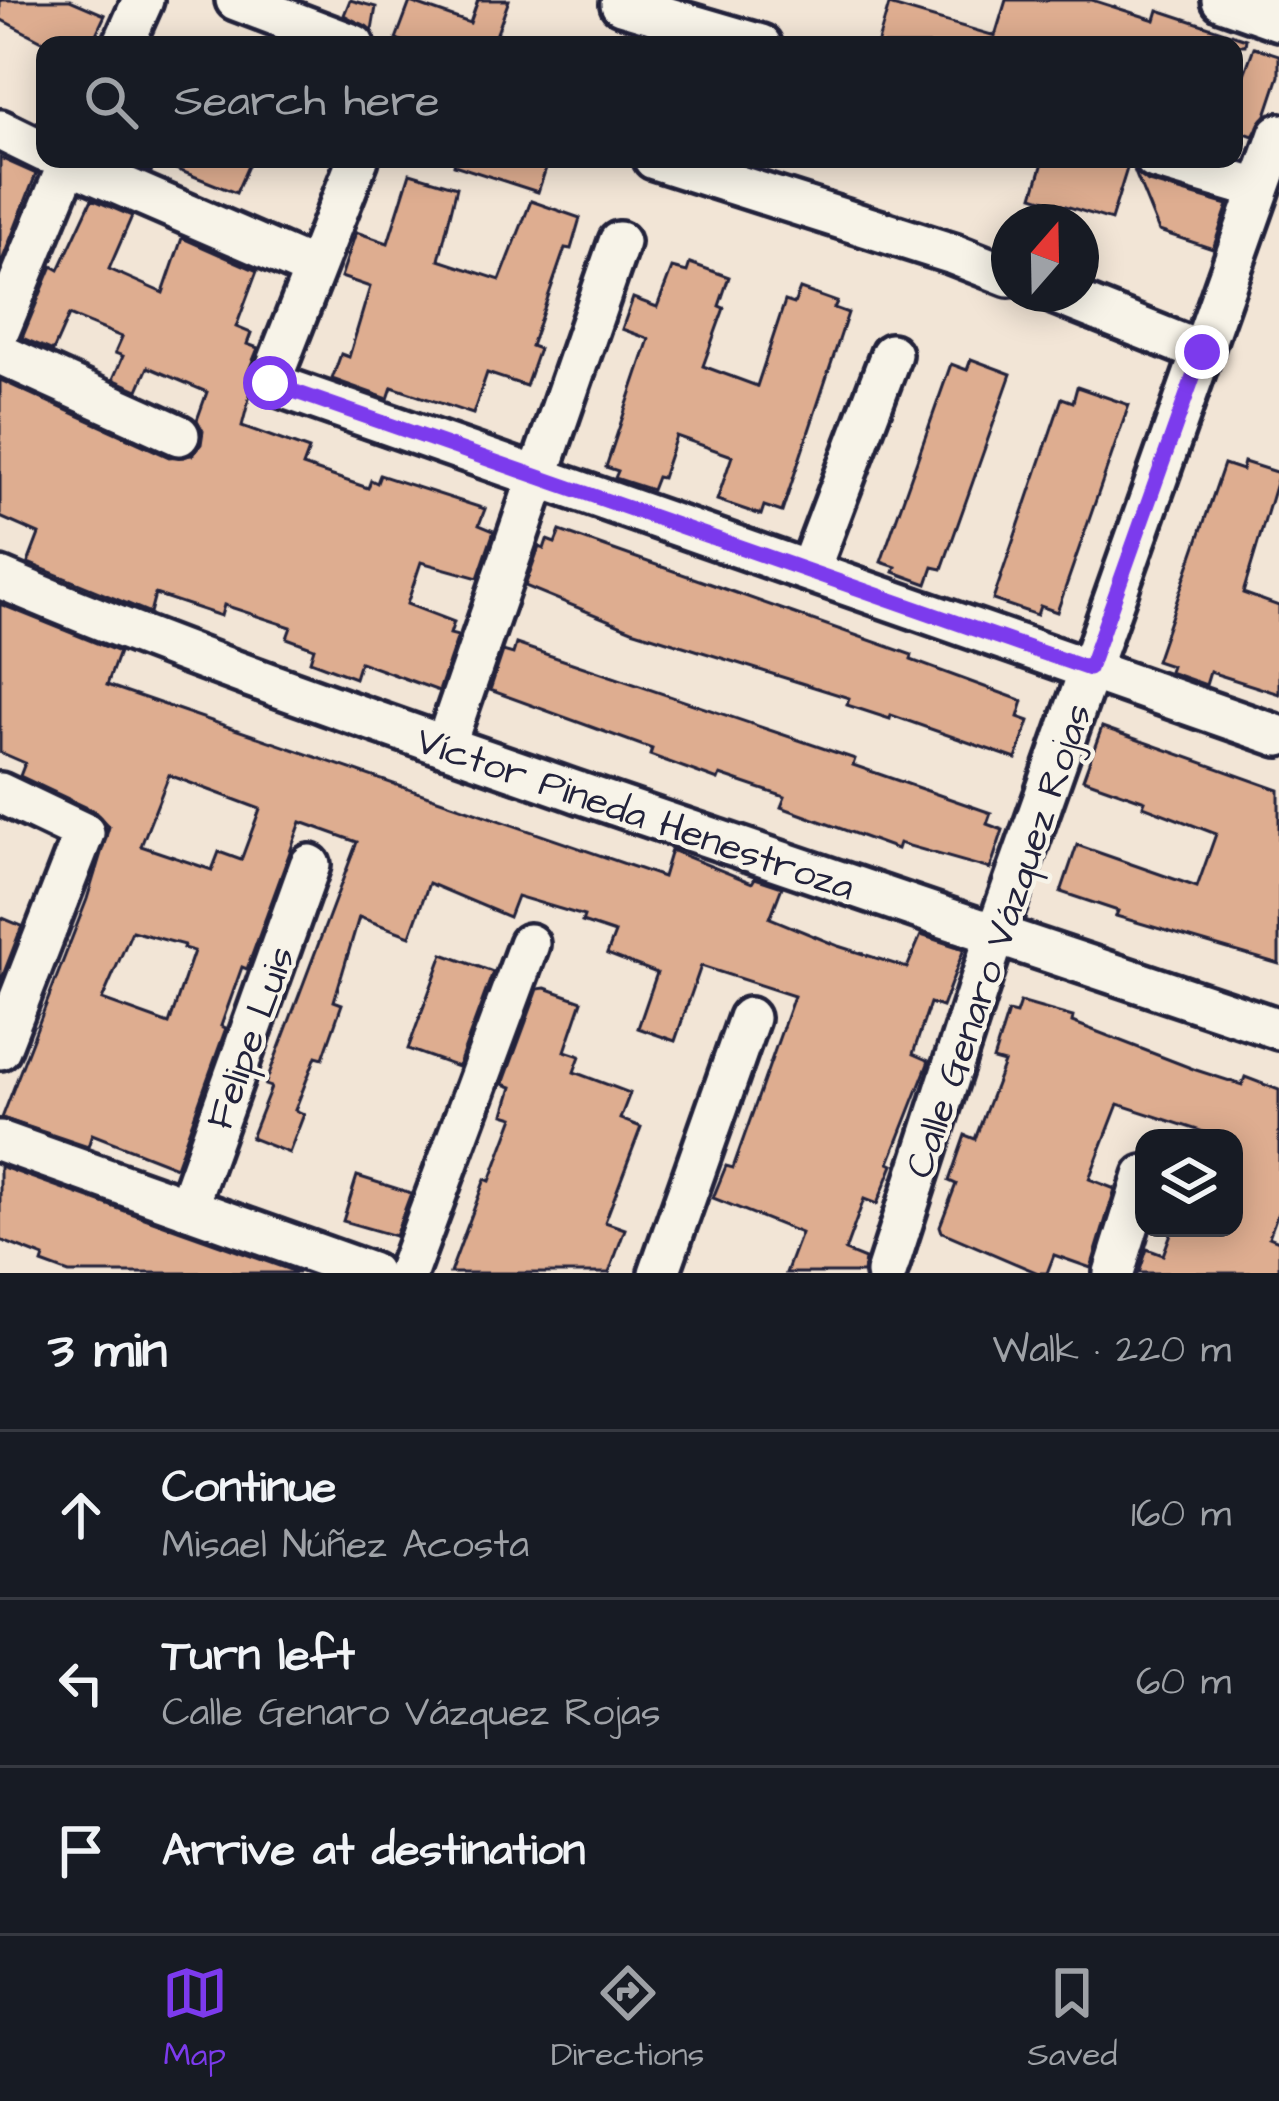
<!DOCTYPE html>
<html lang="en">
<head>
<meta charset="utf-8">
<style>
  body { margin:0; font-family:"Architects Daughter",sans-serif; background:#242831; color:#f1f3f6 }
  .controls { position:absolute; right:36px; bottom:36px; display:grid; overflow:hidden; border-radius:24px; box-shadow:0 6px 30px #0003 }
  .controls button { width:108px; height:108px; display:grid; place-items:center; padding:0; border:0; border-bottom:3px solid #363941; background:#171b24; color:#f1f3f6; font:60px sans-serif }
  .compass { position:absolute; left:991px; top:204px; width:108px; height:108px; border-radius:50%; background:#171b24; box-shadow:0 6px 30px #0003; rotate:20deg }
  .stop { position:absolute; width:36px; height:36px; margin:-27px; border:9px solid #7c3aed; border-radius:50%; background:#fff }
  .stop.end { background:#7c3aed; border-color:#fff; box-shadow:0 3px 12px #0008 }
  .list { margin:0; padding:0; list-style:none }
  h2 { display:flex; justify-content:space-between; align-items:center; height:156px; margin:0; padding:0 48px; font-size:51px }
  h2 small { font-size:39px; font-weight:400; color:#9ea1a6 }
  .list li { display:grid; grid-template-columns:78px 1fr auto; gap:36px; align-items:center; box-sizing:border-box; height:168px; padding:0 48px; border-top:3px solid #363941 }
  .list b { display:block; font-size:45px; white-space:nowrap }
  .list p { margin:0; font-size:39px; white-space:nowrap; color:#9ea1a6 }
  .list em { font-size:39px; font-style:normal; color:#9ea1a6 }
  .icon { flex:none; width:66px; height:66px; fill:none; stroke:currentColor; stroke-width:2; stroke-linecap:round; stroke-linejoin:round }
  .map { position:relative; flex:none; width:1279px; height:1273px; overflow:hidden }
  .search { position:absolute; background:#171b24; box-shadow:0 6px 30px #0003; left:36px; right:36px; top:36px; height:132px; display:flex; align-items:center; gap:30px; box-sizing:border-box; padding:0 42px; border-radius:24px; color:#9ea1a6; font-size:45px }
  .sheet { height:660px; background:#171b24 }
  nav { display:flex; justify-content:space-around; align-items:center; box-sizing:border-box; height:168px; border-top:3px solid #363941; background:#171b24; font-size:33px; color:#9ea1a6 }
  nav a { display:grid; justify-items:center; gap:6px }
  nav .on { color:#7c3aed }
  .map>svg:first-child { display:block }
</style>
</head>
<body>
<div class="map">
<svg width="1279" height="1273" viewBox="0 0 1279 1273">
  <rect width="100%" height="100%" fill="#f2e5d6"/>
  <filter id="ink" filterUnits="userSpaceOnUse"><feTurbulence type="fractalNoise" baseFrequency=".00833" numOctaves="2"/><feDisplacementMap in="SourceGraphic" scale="24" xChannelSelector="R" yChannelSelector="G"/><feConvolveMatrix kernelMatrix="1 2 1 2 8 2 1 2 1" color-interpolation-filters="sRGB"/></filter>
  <g filter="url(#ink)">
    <g fill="#dead90" stroke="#22223b" stroke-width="3" fill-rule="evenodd">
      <polygon points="0,0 70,0 105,15 91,45 50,45 0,19"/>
      <polygon points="350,0 376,7 372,30 344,15"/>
      <polygon points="478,0 509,0 497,33 520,41 519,45 413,45 396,39 410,2 470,23"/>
      <polygon points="1006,0 1092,0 1155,20 1158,10 1246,39 1245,45 877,45 889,5 995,36"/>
      <polygon points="1254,47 1279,55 1279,76 1266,115 1253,136 1234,129 1234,102"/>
      <polygon points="0,158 36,174 0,266"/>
      <polygon points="120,159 251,159 236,193 156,161 151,172"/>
      <polygon points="455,159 549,159 538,192 454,165"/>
      <polygon points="1044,159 1130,159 1111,220 1033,196"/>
      <polygon points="1134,170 1148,182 1228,205 1213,249 1159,231"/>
      <polygon points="410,173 457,187 439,260 500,280 531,201 580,218 571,249 565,248 531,346 539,349 526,386 487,373 473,414 392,387 388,399 332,379 341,354 349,357 370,287 341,277 356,232 388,243"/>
      <polygon points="92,199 132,216 109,269 163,293 182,238 257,271 236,327 251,333 247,344 258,348 247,375 250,395 242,426 309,450 303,466 368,488 371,480 377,483 380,475 485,509 479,525 494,531 478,578 421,562 407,604 454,622 450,634 458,636 439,691 360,662 355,678 310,661 314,648 287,638 291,627 224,605 221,616 155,594 150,613 28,563 39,534 0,517 0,380 169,457 192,455 201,444 203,431 197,420 207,392 148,367 138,390 113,379 123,356 115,353 122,337 69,315 53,351 22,338 52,266 59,270"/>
      <polygon points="690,263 729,277 719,306 724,308 703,366 757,386 785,301 794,304 800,289 837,302 834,308 848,313 782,512 764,506 761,515 717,500 732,456 676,436 662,478 657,477 652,490 615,478 618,471 606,467 649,339 622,329 633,298 657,307 672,268 687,272"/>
      <polygon points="971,359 1011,374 942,569 933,567 927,584 894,572 896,567 881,562 951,364 967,370"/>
      <polygon points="1077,387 1129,405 1057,612 1040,606 1037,615 993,600 1062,398 1073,402"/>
      <polygon points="1244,462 1279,473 1243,593 1279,606 1279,694 1210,672 1206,685 1169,672 1171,666 1156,661 1224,464 1242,470"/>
      <polygon points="560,531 912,655 911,660 1023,701 1018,717 1029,721 1016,759 891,715 890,719 847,705 849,698 632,630 525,586 539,547 544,549 547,540 555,543"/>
      <path d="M 0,604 L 119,652 L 107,685 L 663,877 L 671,850 L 752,883 L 755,878 L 782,887 L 770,918 L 838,946 L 907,968 L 921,935 L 964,949 L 942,1007 L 930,1003 L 913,1054 L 929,1061 L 889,1163 L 893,1165 L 877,1204 L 864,1199 L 845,1251 L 865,1259 L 863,1273 L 786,1273 L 801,1233 L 713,1198 L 726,1166 L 733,1168 L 794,996 L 701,966 L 675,1041 L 638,1028 L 657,973 L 607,954 L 615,933 L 582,922 L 584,916 L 517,896 L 509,917 L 429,883 L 410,936 L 359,917 L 334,1001 L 342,1004 L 323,1058 L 316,1056 L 295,1110 L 304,1114 L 289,1153 L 251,1138 L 271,1087 L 265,1085 L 357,842 L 301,822 L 247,969 L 242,967 L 221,1026 L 226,1028 L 176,1167 L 92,1134 L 88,1147 L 2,1118 L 87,899 L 109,827 L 94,811 L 20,776 L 25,763 L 0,752 ZM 169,775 L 260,809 L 241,860 L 219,852 L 212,870 L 141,846 ZM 132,931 L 184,945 L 183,948 L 194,951 L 169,1024 L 102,1000 Z"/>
      <polygon points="516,644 855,759 853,765 991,813 987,824 1003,830 990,869 899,843 897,849 781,807 785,797 720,775 718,780 650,755 652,749 490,690 503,651 513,654"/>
      <polygon points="1102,727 1279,790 1279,964 1116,916 1118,911 1061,892 1077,845 1197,887 1216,834 1143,806 1145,801 1083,779"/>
      <polygon points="0,917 22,926 0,983"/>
      <polygon points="443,954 493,972 458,1067 408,1049"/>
      <polygon points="545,988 582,1001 565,1051 580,1056 574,1072 630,1093 620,1119 641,1127 605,1222 625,1229 609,1273 450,1273 485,1179 490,1181 514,1117 504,1114 512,1087 503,1084 538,989"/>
      <polygon points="1020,1002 1073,1017 1072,1022 1196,1070 1242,1085 1245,1077 1279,1090 1279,1210 1269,1237 1279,1241 1279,1273 1139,1273 1147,1249 1163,1255 1173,1228 1234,1228 1234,1138 1222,1138 1118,1104 1089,1179 1115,1189 1091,1268 1054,1255 1047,1273 1038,1273 942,1232 940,1226 956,1184 949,1181 965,1135 975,1139 1004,1063 993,1060 1008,1012 1016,1014"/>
      <polygon points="0,1166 178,1230 299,1273 69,1273 42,1263 44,1257 0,1240"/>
      <polygon points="357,1176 411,1193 395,1236 343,1221"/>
    </g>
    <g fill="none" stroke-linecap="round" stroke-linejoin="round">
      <defs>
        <g id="minor">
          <polyline points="236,0 354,45"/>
          <polyline points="622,0 621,4 761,45"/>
          <polyline points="1222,0 1279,20"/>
          <polyline points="123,45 143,0"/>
          <polyline points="0,130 45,152"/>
          <polyline points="60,159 314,269"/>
          <polyline points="358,159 270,383 1279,736"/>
          <polyline points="654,159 953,254 1009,276"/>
          <polyline points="1155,159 1258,189"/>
          <polyline points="1056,294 1202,352"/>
          <polyline points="0,329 70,159"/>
          <polyline points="0,354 179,435"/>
          <polyline points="809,571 891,354"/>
          <path d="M 0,578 C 189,659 386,725 580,793 C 813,873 1045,952 1279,1029"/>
          <polyline points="445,746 619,242"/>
          <polyline points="0,793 84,833 0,1049"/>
          <polyline points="0,1141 371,1273"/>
          <polyline points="187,1208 310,865"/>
          <polyline points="407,1273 529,944"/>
          <polyline points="659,1273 749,1018"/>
          <polyline points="886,1273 995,936 1279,134"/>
          <polyline points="1114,1273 1144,1176"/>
        </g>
      </defs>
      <use href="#minor" stroke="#22223b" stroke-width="48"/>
      <use href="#minor" stroke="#f7f3e8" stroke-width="39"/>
    </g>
  </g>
  <g fill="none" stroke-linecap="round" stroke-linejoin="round" filter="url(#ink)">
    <polyline stroke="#7c3aed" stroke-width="15" points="270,383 1089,669 1202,352"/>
  </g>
  <g text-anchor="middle" stroke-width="9" stroke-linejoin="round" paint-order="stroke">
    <g font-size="39" fill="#22223b" stroke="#f7f3e8">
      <text transform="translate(636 812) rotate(19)" y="14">Víctor Pineda Henestroza</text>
      <text transform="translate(997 940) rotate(-71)" y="14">Calle Genaro Vázquez Rojas</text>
      <text transform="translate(249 1037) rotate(-70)" y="14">Felipe Luis</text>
    </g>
  </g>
</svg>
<div class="controls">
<button><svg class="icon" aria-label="layers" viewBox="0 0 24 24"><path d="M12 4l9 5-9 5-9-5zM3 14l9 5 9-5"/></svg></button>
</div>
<svg class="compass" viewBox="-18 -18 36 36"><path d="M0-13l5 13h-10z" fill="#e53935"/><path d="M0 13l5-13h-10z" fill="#9ea1a6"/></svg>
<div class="stop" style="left:270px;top:383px"></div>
<div class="stop end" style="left:1202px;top:352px"></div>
<div class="search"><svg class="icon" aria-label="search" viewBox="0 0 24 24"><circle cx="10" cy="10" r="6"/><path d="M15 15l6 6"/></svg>Search here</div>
</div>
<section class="sheet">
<h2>3 min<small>Walk · 220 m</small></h2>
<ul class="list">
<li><svg class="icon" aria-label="ahead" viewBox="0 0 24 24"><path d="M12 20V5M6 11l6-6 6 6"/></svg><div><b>Continue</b><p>Misael Núñez Acosta</p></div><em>160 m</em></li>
<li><svg class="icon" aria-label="left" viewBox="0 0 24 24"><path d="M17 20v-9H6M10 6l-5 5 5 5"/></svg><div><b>Turn left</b><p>Calle Genaro Vázquez Rojas</p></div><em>60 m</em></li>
<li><svg class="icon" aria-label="arrive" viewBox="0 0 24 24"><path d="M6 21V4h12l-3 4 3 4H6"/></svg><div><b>Arrive at destination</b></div></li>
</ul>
</section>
<nav>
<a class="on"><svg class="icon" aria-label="map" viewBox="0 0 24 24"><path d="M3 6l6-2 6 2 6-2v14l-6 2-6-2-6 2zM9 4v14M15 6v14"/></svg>Map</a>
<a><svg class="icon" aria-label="directions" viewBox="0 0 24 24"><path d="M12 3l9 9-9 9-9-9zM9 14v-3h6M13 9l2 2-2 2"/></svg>Directions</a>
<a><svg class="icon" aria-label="saved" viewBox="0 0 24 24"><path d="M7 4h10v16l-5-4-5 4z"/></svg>Saved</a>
</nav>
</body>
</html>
